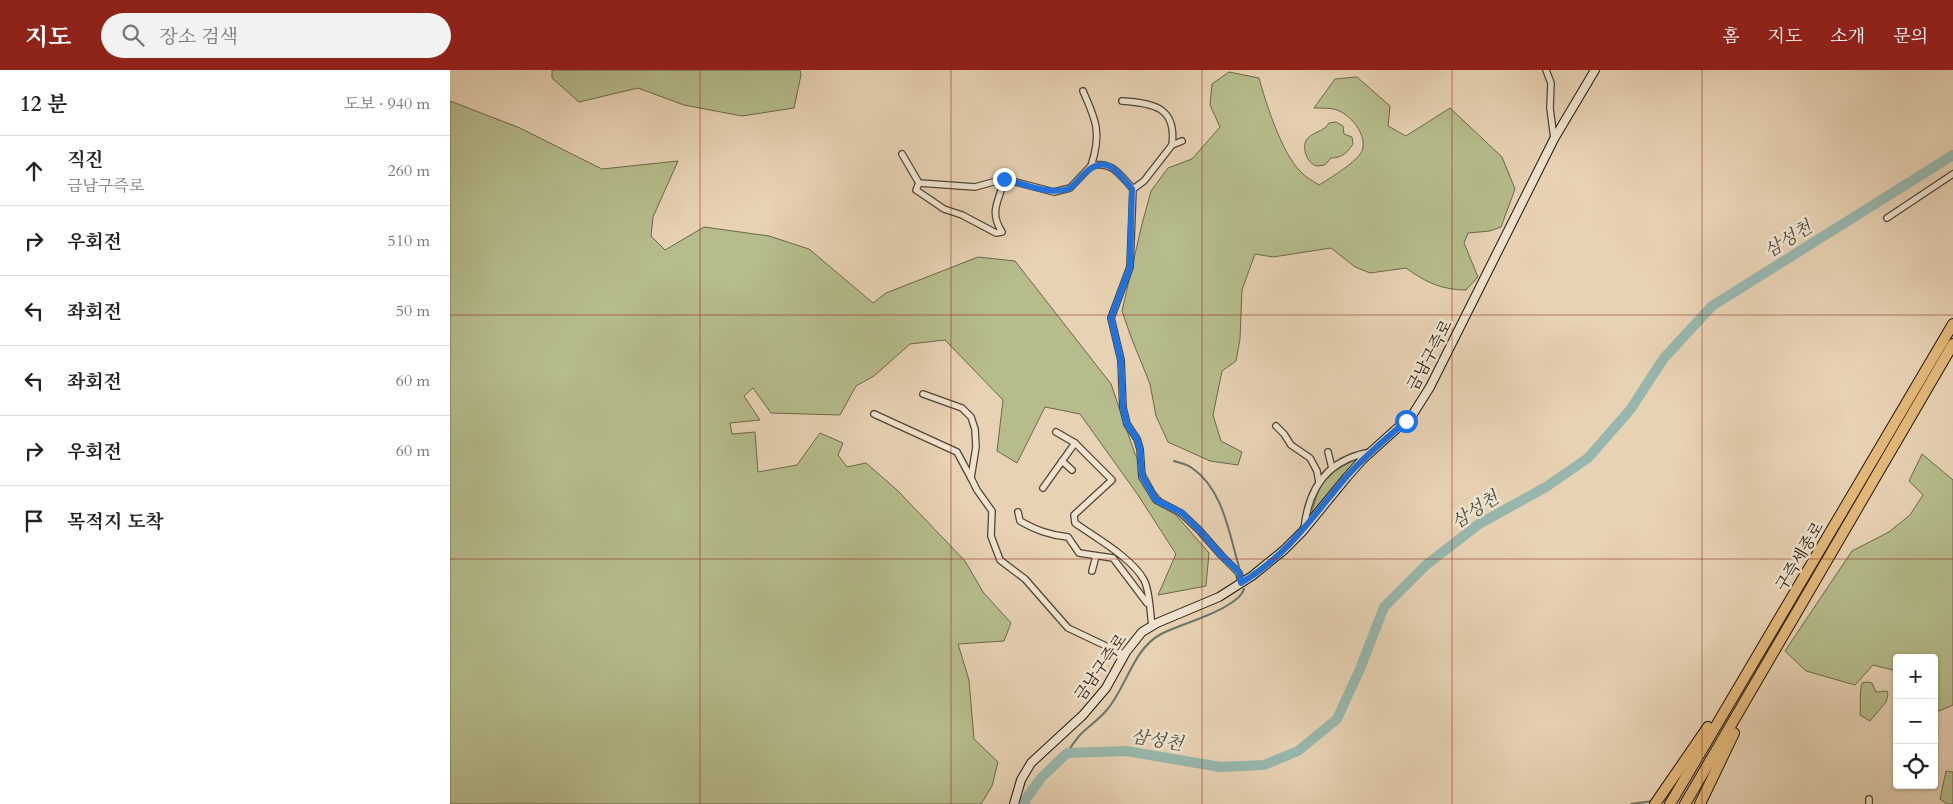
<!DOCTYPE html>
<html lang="ko">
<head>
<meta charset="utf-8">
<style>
  body { margin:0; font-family:Cardo,"Noto Serif KR",serif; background:#f2f2f2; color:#222 }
  .controls { position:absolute; right:15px; bottom:15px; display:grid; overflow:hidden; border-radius:5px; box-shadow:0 1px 4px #0004 }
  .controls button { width:45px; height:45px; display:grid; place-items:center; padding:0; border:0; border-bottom:1px solid #e0e0e0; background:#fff; color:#222; font:25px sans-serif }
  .stop { position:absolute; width:15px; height:15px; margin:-11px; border:4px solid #1a73e8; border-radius:50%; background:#fff }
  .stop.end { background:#1a73e8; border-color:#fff; box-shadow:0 1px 5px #0008 }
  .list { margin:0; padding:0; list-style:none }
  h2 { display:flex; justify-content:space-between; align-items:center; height:65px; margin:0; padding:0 20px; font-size:21px }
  h2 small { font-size:16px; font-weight:400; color:#767676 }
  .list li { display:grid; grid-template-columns:32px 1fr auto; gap:15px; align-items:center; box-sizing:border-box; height:70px; padding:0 20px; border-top:1px solid #e0e0e0 }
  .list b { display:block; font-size:19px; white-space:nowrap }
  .list p { margin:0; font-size:16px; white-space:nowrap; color:#767676 }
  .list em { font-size:16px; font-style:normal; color:#767676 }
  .icon { flex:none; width:28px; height:28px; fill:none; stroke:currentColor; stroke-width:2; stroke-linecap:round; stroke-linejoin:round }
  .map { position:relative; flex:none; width:1503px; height:734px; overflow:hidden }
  header { display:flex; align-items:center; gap:30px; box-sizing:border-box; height:70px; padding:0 25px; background:#8f2418; color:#fff }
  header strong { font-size:24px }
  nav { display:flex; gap:28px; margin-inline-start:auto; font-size:18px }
  .search { width:350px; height:45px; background:#f2f2f2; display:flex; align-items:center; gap:12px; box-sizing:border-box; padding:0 18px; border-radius:28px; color:#767676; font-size:19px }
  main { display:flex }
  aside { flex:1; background:#fff }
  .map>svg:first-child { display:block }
</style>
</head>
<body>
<header>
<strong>지도</strong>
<div class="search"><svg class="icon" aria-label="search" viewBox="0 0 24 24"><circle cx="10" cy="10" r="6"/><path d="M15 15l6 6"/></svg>장소 검색</div>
<nav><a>홈</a><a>지도</a><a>소개</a><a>문의</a></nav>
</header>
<main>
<aside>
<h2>12 분<small>도보 · 940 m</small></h2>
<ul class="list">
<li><svg class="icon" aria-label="ahead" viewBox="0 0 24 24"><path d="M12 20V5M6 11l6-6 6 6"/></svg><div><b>직진</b><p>금남구즉로</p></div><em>260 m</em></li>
<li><svg class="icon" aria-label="right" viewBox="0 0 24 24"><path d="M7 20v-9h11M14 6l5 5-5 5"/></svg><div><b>우회전</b></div><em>510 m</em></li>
<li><svg class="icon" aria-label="left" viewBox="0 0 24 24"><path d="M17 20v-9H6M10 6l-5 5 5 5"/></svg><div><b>좌회전</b></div><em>50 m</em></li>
<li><svg class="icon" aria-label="left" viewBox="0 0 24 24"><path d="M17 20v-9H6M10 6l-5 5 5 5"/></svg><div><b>좌회전</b></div><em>60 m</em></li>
<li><svg class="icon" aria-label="right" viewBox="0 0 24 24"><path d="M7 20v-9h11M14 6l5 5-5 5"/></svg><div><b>우회전</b></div><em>60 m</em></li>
<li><svg class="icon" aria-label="arrive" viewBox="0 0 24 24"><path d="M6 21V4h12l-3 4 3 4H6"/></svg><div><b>목적지 도착</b></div></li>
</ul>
</aside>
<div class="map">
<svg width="1503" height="734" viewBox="0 0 1503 734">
  <rect width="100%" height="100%" fill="#e7d2b3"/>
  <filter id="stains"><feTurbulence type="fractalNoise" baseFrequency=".004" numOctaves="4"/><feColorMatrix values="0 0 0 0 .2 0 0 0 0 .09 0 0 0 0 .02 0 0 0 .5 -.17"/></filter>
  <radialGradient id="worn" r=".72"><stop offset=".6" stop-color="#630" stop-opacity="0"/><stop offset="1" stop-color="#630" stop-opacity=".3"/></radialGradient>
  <g fill="#b6bc8c" stroke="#6a684c">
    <polygon points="102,0 350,0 351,5 344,38 292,46 234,35 188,18 129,32 102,8"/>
    <path d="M 779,2 L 809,8 C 816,34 832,83 850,101 C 855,107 863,111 869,115 C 879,109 908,91 912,81 C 918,65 900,43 884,39 C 878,38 871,38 864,38 L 885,9 L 907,7 L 940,36 L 938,56 L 956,66 L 1000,38 L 1052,87 L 1065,119 L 1051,157 L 1040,161 L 1018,163 L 1014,173 L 1028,207 L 1016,220 C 992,220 975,212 956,198 L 920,203 L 905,197 L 881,178 L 823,187 L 805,184 L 792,220 L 790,269 L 786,291 L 772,301 L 763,345 L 771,371 L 792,382 L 788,395 L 760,391 L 718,372 L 706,346 L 700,314 L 681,267 L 672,241 L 692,154 L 701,121 L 718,98 L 742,89 L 770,57 L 760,35 L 762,14 Z"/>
    <polygon points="0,31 70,58 152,99 228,91 203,147 201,166 215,180 254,157 319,166 359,179 423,233 436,223 528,187 565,191 661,314 685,384 705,421 759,483 756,516 708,525 726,484 688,425 630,344 595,337 567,393 547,381 553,330 495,270 460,274 424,306 406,316 390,345 321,343 303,318 294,326 310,350 280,353 282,364 305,362 308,402 347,395 370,363 393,373 388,385 397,397 416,393 447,420 515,491 533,522 561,553 554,571 508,574 519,610 524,669 548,692 542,716 531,734 0,734"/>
    <path d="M 886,52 L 893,56 L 894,64 L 902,67 L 903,74 C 897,83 892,88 881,88 L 875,95 C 872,95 870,96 867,96 C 857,94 851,77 857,69 C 864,61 874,62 879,53 Z"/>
    <polygon points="1472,384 1503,410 1503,635 1484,643 1484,588 1447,588 1447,601 1423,595 1405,615 1356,601 1335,581 1402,481 1439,462 1460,445 1473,425 1459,411"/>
    <path d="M 907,389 L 861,446 C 870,410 874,405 907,389 Z"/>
    <path d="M 1417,612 L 1422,613 L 1426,622 L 1437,621 L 1438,624 L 1436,632 L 1420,651 L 1410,645 C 1411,634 1409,624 1412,613 Z"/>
    <polygon points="1496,701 1503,702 1503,734 1497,734 1490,729"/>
  </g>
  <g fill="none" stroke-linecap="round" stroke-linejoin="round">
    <g stroke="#67766d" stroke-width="2">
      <path d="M 724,391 C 730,393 737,394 742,398 C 773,419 779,463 789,497"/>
      <path d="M 617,683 C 621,677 625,670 631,664 C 639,656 648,650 656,641 C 677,617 682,580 711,564 C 730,554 788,539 794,519"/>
      <polyline points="1181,734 1203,731"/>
    </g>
    <polyline stroke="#97b7ae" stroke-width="10" points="575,734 575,730 591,708 617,683 676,681 770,697 814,695 848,681 887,649 910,599 934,537 976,495 1029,454 1096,417 1138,388 1180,340 1214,288 1262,236 1503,85"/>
    <defs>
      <g id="street">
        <polyline points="1096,0 1101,13 1100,38 1104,69"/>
        <path d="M 633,21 C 646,50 652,63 641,96 C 662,90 670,105 683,119"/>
        <path d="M 672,31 C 703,33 727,37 722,75 L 732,71"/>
        <polyline points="722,75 694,111 683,119 680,197 661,248 671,290 673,338 677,354 687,369 690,379 692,407 706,430 731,443 749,460 771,485 789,503 791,513"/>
        <polyline points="452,84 469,113 525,117 554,109 604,122 620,118 641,96"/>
        <path d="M 469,113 L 466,120 L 494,139 L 512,145 L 546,163 L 552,162 C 538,140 550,131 554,109"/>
        <polyline points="1437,148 1503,104"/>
        <polyline points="473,324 512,338 521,347 525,359 526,377 521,408 527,420 542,441 541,466 550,490 575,509 618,558 675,585"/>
        <polyline points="424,344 507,382 521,408"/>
        <polyline points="826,356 834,364 841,375 860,388 867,401 869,412"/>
        <path d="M 606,362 L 625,373 L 662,410 L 624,445 L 625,453 C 646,468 682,488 694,510 C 700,521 700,543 702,556"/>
        <polyline points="878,382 882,398"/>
        <polyline points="612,391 622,400"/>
        <polyline points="593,418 625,373"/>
        <path d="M 568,442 L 570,451 C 586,460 599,465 618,467 L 629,483 L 663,488 L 697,533"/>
        <path d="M 854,460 C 858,418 878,389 921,382"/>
        <polyline points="642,501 646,486"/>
        <polyline points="1419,729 1419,734"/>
      </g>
      <polyline id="secondary" points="564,734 571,710 581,693 633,645 656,618 676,582 692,562 707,553 769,527 802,506 834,480 852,462 897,407 913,389 963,344 980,317 1104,69 1145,0"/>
      <g id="highway">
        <polyline points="1205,734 1258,657"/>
        <polyline points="1220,734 1503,254"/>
        <polyline points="1235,734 1503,274"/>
        <polyline points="1250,734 1284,663"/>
      </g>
    </defs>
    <use href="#street" stroke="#504436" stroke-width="8"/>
    <use href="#secondary" stroke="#1e150c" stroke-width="10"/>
    <use href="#highway" stroke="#1e150c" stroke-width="12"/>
    <use href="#street" stroke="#efe2ce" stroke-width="5.5"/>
    <use href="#secondary" stroke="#efe2ce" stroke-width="8"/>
    <use href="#highway" stroke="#e4b97a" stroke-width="10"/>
  </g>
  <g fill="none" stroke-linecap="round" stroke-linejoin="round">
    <path stroke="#1a73e8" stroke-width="6" d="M 554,109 C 574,114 598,125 618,119 C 623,117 628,110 632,106 C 655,82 666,100 682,119 L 680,197 L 661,248 L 671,290 L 673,338 L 677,354 L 687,369 L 690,379 L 692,406 L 706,430 L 732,443 L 749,460 L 771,485 L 789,502 L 791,513 C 839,484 862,447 897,406 C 915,386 936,369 956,351"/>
  </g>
  <path fill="none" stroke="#8f2418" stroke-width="1" stroke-opacity="0.55" d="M 250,0 L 250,734M 501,0 L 501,734M 752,0 L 752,734M 1002,0 L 1002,734M 1252,0 L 1252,734M 0,245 L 1503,245M 0,489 L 1503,489"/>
  <g text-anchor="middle" stroke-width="5" stroke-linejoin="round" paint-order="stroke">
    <g font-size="16" fill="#1e150c" stroke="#efe2ce">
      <text transform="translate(979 285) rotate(-62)" y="6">금남구즉로</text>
      <text transform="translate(1349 486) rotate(-59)" y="6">구즉세종로</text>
      <text transform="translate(650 597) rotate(-55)" y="6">금남구즉로</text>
    </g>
    <g font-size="18" font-style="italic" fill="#484e45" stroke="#efe2ce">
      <text transform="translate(1338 169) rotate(-32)" y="6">삼성천</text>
      <text transform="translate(1025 440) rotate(-33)" y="6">삼성천</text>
      <text transform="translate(707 670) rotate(9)" y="6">삼성천</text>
    </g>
  </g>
  <rect width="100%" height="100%" filter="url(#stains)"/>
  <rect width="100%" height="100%" fill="url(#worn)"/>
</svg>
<div class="controls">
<button>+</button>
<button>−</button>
<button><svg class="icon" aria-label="locate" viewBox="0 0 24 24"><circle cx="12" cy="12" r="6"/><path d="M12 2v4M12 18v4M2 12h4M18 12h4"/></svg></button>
</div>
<div class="stop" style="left:956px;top:351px"></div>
<div class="stop end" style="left:554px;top:109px"></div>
</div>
</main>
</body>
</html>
